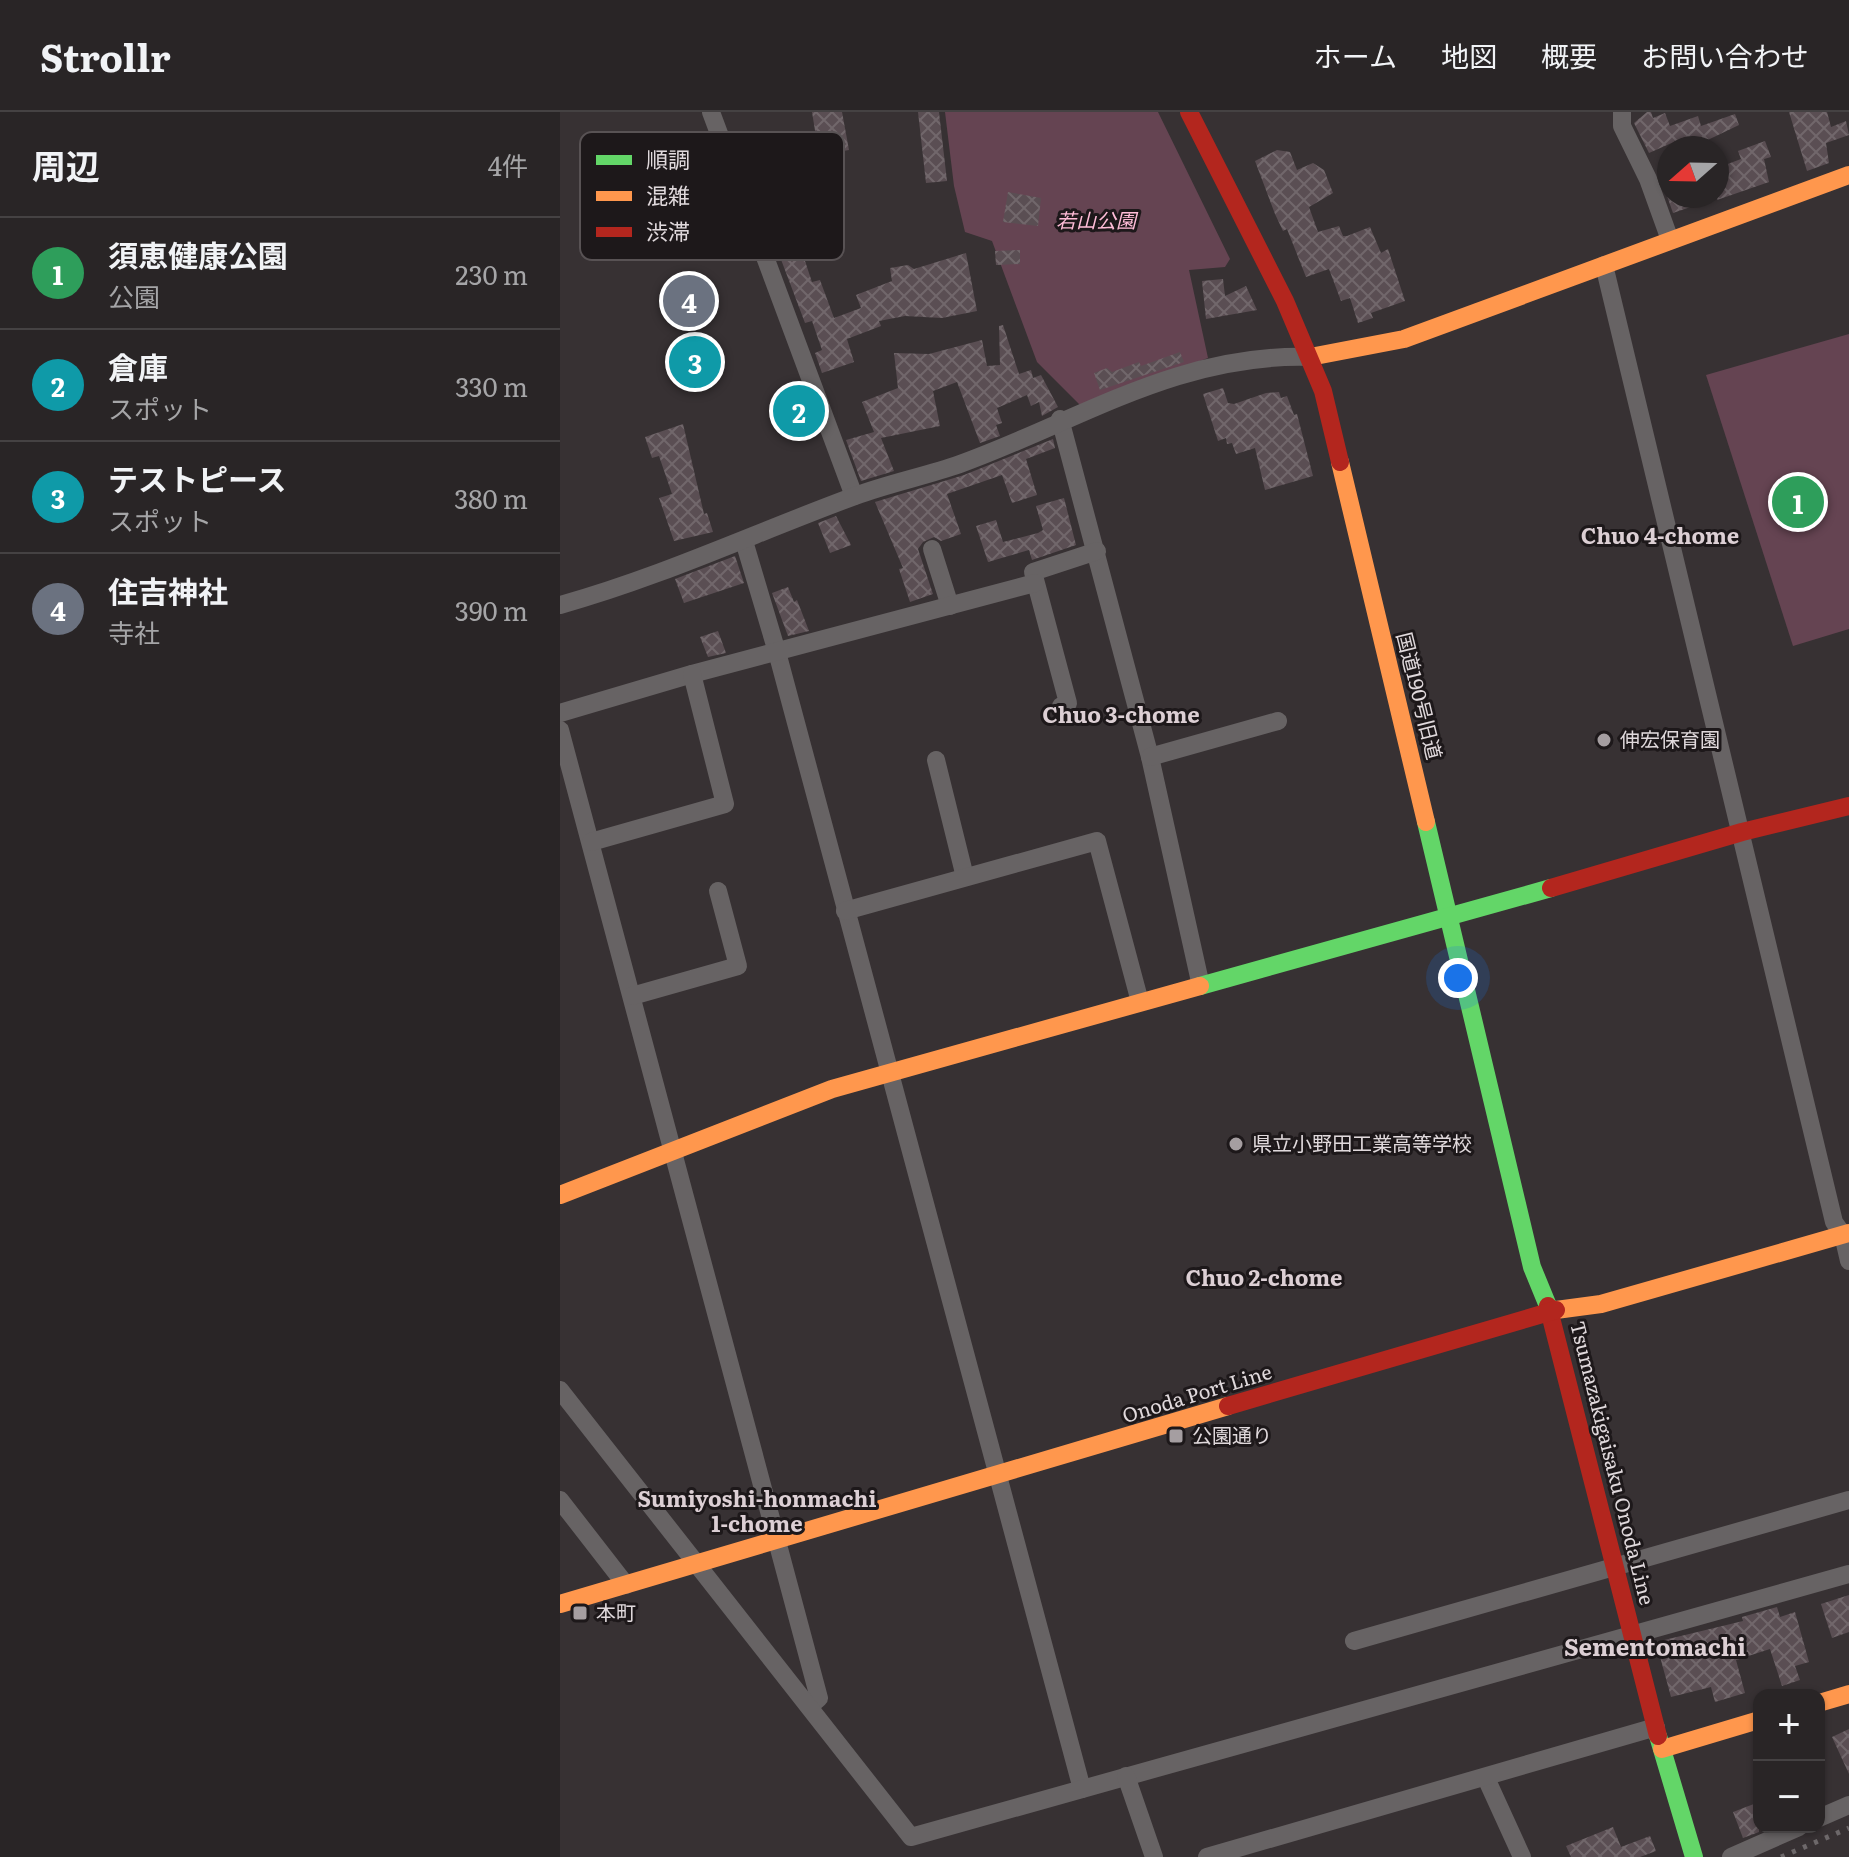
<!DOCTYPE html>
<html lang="ja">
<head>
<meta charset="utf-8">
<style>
  body { margin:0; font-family:Literata,"Noto Sans JP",serif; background:#312d2e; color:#f1f3f6 }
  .controls { position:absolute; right:24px; bottom:24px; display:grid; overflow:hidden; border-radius:16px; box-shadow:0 2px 6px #0004 }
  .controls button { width:72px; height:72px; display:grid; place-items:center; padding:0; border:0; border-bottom:2px solid #454243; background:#292526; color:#f1f3f6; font:40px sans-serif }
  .compass { position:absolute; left:1097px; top:24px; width:72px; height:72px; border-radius:50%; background:#292526; box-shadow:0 2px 6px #0004; rotate:250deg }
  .you { position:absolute; left:898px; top:866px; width:28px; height:28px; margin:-20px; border:6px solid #fff; border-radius:50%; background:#1a73e8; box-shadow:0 0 0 12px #1a73e833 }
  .badge { display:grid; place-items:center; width:52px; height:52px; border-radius:50%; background:#a59ea1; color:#fff; font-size:26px; font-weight:700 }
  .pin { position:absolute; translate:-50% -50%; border:4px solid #fff; box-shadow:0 2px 8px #0006 }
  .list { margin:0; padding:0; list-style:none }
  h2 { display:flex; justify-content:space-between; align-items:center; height:104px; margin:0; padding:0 32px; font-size:34px }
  h2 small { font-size:26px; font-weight:400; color:#a5a5a7 }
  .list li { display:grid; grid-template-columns:52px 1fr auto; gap:24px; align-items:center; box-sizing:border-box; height:112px; padding:0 32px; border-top:2px solid #454243 }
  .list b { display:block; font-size:30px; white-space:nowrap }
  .list p { margin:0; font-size:26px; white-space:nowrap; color:#a5a5a7 }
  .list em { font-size:26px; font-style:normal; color:#a5a5a7 }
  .map { position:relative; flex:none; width:1289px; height:1745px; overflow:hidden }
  header { display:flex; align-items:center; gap:48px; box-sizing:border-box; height:112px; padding:0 40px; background:#292526; border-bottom:2px solid #454243 }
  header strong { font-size:38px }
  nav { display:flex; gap:44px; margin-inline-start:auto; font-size:28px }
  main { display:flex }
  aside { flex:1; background:#292526 }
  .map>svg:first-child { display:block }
</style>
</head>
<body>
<header>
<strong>Strollr</strong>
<nav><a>ホーム</a><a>地図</a><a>概要</a><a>お問い合わせ</a></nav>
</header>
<main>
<aside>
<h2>周辺<small>4件</small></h2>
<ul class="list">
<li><span class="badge" style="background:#2e9e5b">1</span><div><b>須恵健康公園</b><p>公園</p></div><em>230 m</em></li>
<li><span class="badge" style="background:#0f9aa8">2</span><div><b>倉庫</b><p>スポット</p></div><em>330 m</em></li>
<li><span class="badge" style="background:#0f9aa8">3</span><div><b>テストピース</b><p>スポット</p></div><em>380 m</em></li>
<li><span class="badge" style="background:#6b7280">4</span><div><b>住吉神社</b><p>寺社</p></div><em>390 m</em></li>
</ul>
</aside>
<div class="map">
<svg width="1289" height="1745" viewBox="0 0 1289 1745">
  <defs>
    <pattern id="building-cross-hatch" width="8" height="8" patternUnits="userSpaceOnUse" patternTransform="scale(2)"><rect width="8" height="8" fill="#5a4e53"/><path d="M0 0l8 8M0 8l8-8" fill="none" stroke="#71676b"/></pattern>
  </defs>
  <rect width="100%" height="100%" fill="#373133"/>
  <g fill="#654452">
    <polygon points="385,0 598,0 670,147 665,155 629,158 648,246 520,293 477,250 432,129 405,120 394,74"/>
    <polygon points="1289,222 1289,517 1233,534 1146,263"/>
  </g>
  <g fill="url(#building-cross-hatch)">
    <polygon points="252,0 282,0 289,38 259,43"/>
    <polygon points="358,0 379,0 387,69 366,71"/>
    <polygon points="1087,0 1091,0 1093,6 1105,1 1110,14 1138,4 1141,14 1175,2 1179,13 1131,36 1125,25 1089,41 1074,11"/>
    <polygon points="1229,0 1267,0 1271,15 1286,9 1289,23 1266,31 1269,51 1247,59"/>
    <polygon points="1205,29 1211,45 1204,47 1209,70 1157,88 1157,56 1181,47 1178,39"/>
    <polygon points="717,38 730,40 737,58 753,51 764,58 773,81 749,95 758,120 779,114 783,124 787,124 810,115 821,141 828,137 845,189 811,201 813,206 798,211 790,186 781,189 769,157 746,165 727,117 723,119 715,102 695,49"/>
    <polygon points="448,80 481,86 478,114 443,110"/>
    <polygon points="1107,84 1156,84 1157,86 1113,101"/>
    <polygon points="238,110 248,134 241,137 252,170 260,168 274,206 301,196 296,183 332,169 330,156 348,153 354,157 406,141 417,199 382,206 345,204 319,209 321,214 287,227 294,250 262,261 255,241 262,238 252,209 245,211 211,121"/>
    <polygon points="460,138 460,152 436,153 435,139"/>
    <polygon points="663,167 665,184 686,174 697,198 646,207 642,169"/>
    <polygon points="443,213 459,262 471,258 473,266 481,263 498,295 482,304 479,290 471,294 467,283 437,296 442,311 436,313 440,324 420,331 397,270 373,279 380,314 321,326 334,359 301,369 286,328 314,320 302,290 338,276 334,241 369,242 422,228 427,254 440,253 439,214"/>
    <polygon points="620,240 624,250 540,278 534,261 547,256 552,260 579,250 581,254"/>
    <polygon points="663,276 668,291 674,292 706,281 719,280 721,286 727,284 734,303 737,302 753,364 705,378 695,336 676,342 672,331 667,332 666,326 658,329 643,282"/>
    <polygon points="123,312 144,402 147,401 153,420 114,429 99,386 112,382 99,344 92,346 85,325"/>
    <polygon points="493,327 495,336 466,347 477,383 452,391 442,363 387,382 401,422 381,429 374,425 363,430 358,437 373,482 350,490 339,457 343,456 315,390 404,363"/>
    <polygon points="504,386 516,433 472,448 469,438 428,450 416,414 436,408 443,430 478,421 483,418 476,394"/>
    <polygon points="276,404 291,433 270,441 258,411"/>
    <polygon points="175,444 184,471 124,491 115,467"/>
    <polygon points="228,475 234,490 237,488 249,519 228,524 212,481"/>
    <polygon points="158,519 166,541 148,545 140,525"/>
    <polygon points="1289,1483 1289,1520 1272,1526 1261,1492"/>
    <polygon points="1217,1495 1220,1505 1235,1500 1249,1550 1235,1554 1240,1568 1222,1574 1210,1537 1176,1548 1185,1581 1155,1590 1151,1575 1111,1585 1096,1530 1183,1509 1182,1505"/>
    <polygon points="1289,1617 1289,1662 1272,1625"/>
    <polygon points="1199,1690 1199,1720 1183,1726 1173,1700"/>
    <polygon points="1053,1715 1061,1735 1090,1724 1096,1739 1080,1745 1011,1745 1006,1734"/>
  </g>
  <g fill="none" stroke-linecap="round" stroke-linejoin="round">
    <g stroke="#676364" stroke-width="18">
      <polyline points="151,0 294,384"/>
      <polyline points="1062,0 1062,14 1088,67 1110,128"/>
      <polyline points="1044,153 1274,1110 1283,1123 1289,1149"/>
      <polyline points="500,307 590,645 641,874"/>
      <polyline points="184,429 217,540 522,1677"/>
      <polyline points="372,437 390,494"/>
      <path d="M 0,493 C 101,465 197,420 295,384 C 330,371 366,364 400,352 C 519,309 618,241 750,245"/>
      <polyline points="501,594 508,591 473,460 537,439"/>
      <polyline points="0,601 132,562 475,471"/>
      <polyline points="0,618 259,1586 250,1594"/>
      <polyline points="590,645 718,609"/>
      <polyline points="376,648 405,765"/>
      <polyline points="31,730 165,692 132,562"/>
      <polyline points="285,799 537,729 580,890"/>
      <polyline points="72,884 178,854 158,779"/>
      <polyline points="0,1278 351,1725 1289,1462"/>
      <polyline points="0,1388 66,1473"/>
      <polyline points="794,1529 1289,1388"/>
      <polyline points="566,1664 594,1745"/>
      <polyline points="926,1666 962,1745"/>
      <polyline points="1259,1706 1289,1693"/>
      <polyline points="647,1745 1096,1615"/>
      <polyline points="1171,1745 1239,1715"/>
    </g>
    <g stroke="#63d668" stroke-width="18">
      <polyline points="866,710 972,1155 988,1194"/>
      <polyline points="640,874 991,776"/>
      <polyline points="1098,1624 1134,1745"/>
    </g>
    <g stroke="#ff974d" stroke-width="18">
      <polyline points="750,245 844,227 1289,63"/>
      <polyline points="780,350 866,710"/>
      <polyline points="0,1083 272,977 640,874"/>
      <polyline points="996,1198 1041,1192 1289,1121"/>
      <polyline points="0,1492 668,1294"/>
      <polyline points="1259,1591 1289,1582"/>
      <polyline points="1102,1637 1199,1608"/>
    </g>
    <g stroke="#b3261e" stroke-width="18">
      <polyline points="629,0 725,189 763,279 780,350"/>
      <polyline points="991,776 1182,720 1289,694"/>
      <polyline points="988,1194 1098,1624"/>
      <polyline points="668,1294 996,1198"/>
    </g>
    <polyline stroke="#6d686a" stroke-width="5" stroke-dasharray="4 8" stroke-linecap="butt" points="1221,1745 1289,1716"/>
  </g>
  <g fill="#a59ea1" stroke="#1d181a" stroke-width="3">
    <circle cx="1044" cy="628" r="8"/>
    <circle cx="676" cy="1032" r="8"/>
    <rect x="608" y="1316" width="16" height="16" rx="4"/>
    <rect x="12" y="1493" width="16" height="16" rx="4"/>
  </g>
  <g text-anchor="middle" stroke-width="6" stroke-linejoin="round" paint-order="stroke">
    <g font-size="20" font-style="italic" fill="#febcd7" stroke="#1d181a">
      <text x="536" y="116">若山公園</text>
    </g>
    <g font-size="20" fill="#e0d9dc" stroke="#1d181a">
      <text transform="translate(859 584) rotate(76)" y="7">国道190号旧道</text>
      <text transform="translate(637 1282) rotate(-17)" y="7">Onoda Port Line</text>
      <text transform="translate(1052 1351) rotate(76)" y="7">Tsumazakigaisaku Onoda Line</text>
    </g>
    <g font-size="20" fill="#e0d9dc" stroke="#1d181a" text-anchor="start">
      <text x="1060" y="635">伸宏保育園</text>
      <text x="692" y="1039">県立小野田工業高等学校</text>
      <text x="632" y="1331">公園通り</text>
      <text x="36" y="1508">本町</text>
    </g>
    <g font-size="22" font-weight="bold" fill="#dccfd4" stroke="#1d181a">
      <text x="1100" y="432">Chuo 4-chome</text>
      <text x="561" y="611">Chuo 3-chome</text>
      <text x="704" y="1174">Chuo 2-chome</text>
      <text x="197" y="1395">Sumiyoshi-honmachi<tspan x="197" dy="25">1-chome</tspan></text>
    </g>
    <g font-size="24" font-weight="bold" fill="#dccfd4" stroke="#1d181a">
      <text x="1095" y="1544">Sementomachi</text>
    </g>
  </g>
  <rect x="20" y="20" width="264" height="128" rx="12" fill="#1d181a" stroke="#585254" stroke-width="2"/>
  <rect x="36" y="43" width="36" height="10" fill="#63d668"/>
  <rect x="36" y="79" width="36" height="10" fill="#ff974d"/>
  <rect x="36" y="115" width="36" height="10" fill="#b3261e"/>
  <g font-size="22" fill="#e0d9dc">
    <text x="86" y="56">順調</text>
    <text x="86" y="92">混雑</text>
    <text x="86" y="128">渋滞</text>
  </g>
</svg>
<div class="controls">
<button>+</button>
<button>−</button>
</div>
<svg class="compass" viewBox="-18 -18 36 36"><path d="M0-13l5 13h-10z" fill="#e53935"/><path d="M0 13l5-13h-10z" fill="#a5a5a7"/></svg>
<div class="you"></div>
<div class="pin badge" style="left:1238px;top:390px;background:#2e9e5b">1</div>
<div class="pin badge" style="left:239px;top:299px;background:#0f9aa8">2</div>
<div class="pin badge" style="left:135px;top:250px;background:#0f9aa8">3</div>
<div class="pin badge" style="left:129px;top:189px;background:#6b7280">4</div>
</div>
</main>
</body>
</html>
